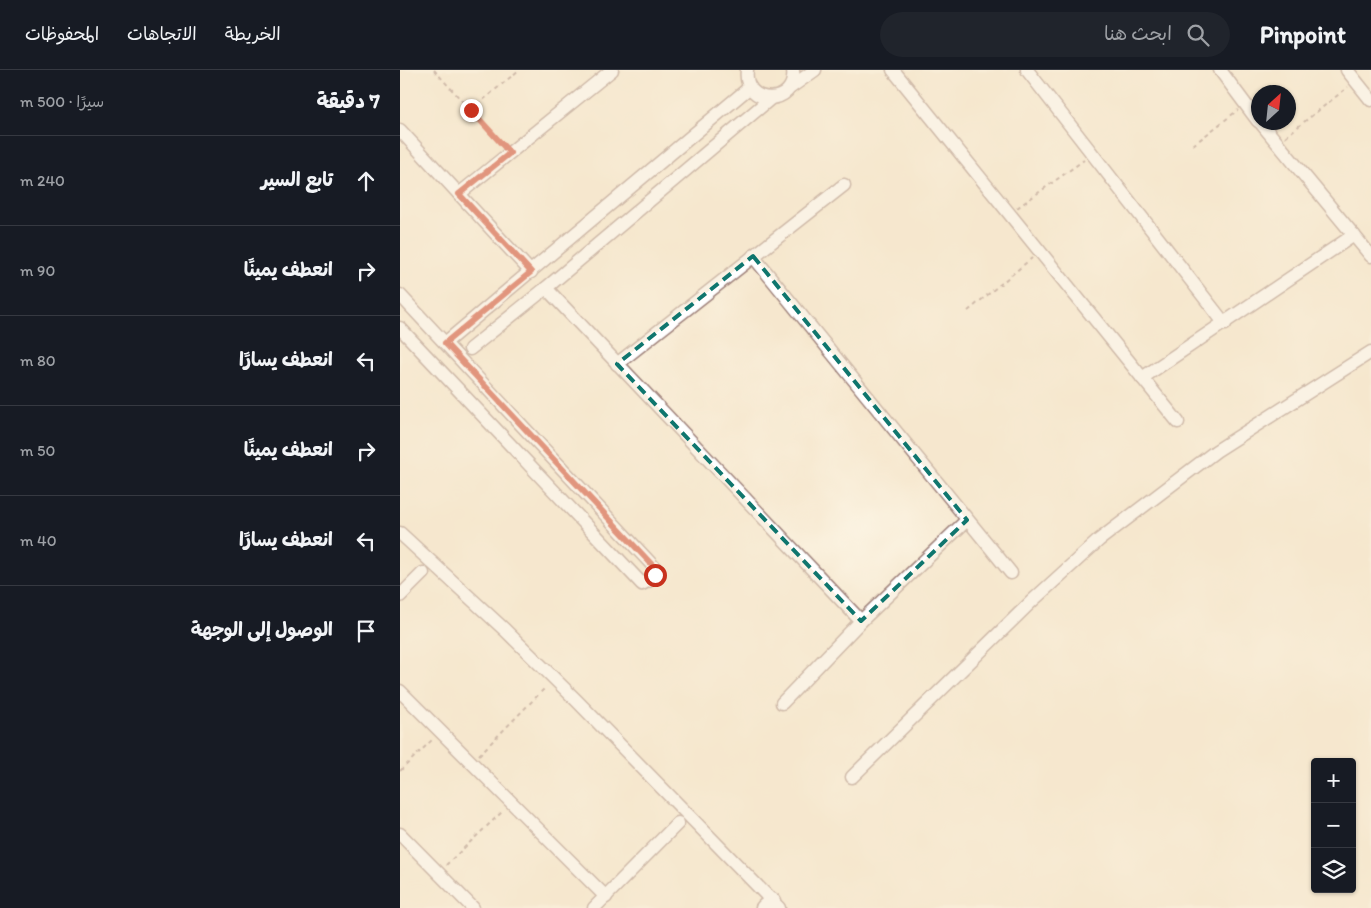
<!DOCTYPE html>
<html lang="ar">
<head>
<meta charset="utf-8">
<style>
  body { margin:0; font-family:Itim,"Playpen Sans Arabic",sans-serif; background:#20242c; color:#f1f3f6; direction:rtl }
  .controls { position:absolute; right:15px; bottom:15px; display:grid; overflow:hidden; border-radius:5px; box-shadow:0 1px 4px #0004 }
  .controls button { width:45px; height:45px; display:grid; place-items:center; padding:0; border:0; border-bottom:1px solid #363941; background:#171b24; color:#f1f3f6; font:25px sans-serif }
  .compass { position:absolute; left:851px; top:15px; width:45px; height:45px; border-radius:50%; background:#171b24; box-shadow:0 1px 4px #0004; rotate:27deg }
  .stop { position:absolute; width:15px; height:15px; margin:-11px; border:4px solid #c8321e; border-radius:50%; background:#fff }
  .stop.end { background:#c8321e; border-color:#fff; box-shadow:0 1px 5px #0008 }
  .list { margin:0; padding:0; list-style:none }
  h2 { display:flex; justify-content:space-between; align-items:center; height:65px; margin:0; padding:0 20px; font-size:21px }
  h2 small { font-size:16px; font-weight:400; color:#9ea1a6 }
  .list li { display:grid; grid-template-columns:32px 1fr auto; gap:15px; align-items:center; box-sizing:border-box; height:90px; padding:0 20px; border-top:1px solid #363941 }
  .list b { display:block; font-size:19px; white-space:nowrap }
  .list em { font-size:16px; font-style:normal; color:#9ea1a6 }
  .icon { flex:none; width:28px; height:28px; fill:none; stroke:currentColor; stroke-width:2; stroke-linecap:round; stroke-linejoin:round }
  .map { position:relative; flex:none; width:971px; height:838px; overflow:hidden; direction:ltr }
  header { display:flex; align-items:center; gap:30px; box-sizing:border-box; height:70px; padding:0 25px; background:#171b24; border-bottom:1px solid #363941 }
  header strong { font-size:24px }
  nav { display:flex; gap:28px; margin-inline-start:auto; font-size:18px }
  .search { width:350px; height:45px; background:#20242c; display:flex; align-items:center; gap:12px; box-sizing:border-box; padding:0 18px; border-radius:28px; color:#9ea1a6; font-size:19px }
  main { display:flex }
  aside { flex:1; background:#171b24 }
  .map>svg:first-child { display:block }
</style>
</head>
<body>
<header>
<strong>Pinpoint</strong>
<div class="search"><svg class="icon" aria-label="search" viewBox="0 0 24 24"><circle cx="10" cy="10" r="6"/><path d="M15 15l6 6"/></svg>ابحث هنا</div>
<nav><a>الخريطة</a><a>الاتجاهات</a><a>المحفوظات</a></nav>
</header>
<main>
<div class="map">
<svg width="971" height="838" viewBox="0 0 971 838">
  <rect width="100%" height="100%" fill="#fcf5e5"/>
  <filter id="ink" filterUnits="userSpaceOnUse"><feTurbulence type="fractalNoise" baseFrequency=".02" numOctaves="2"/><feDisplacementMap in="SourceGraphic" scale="10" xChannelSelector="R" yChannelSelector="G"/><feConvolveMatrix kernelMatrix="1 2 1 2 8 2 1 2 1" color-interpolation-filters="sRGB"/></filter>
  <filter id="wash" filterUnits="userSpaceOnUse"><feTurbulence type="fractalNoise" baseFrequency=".0096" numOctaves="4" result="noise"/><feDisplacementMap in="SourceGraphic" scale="20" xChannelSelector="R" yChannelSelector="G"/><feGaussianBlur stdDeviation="1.12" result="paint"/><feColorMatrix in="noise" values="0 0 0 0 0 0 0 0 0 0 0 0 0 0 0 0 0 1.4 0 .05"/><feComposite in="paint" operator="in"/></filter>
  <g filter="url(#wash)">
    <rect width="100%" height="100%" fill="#f6e7ce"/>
  </g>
  <g filter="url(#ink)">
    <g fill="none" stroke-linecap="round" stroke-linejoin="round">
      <defs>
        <g id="minor">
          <path d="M 347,0 C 342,37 398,37 393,0"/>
          <polyline points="493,0 778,352"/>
          <polyline points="627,0 825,254"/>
          <polyline points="820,0 858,51"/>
          <polyline points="947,0 971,30"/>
          <polyline points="391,17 415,0"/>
          <polyline points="860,52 971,186"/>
          <polyline points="0,60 131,202"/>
          <polyline points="59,124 212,0"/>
          <polyline points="353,186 611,503"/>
          <polyline points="146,218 461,551"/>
          <polyline points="0,225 256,499 252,509 242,514 0,258"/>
          <polyline points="45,273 350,17"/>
          <polyline points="70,279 146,218 370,29"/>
          <polyline points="217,294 444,115"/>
          <polyline points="742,308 954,165"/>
          <polyline points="0,463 105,560 177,631 379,838"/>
          <polyline points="0,526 23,503"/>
          <polyline points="0,621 206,827"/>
          <polyline points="382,633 461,551 567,450"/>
          <polyline points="452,707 631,532 699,470 816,381 971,282"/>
          <polyline points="0,764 73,838"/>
          <polyline points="194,838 278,753"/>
        </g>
        <polyline id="major" points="364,838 372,831"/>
      </defs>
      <use href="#minor" stroke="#a0837c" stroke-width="15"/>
      <use href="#major" stroke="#a0837c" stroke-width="19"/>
      <g stroke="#a0837c" stroke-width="2" stroke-dasharray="4 4" stroke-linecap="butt">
        <polyline points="34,0 103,76"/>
        <polyline points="71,40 119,0"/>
        <polyline points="885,67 948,17"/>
        <polyline points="793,75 838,40"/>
        <polyline points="617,138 684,90"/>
        <polyline points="568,241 632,188"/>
        <polyline points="79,685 146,617"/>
        <polyline points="0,701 33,669"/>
        <polyline points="46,795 104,740"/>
      </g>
      <use href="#minor" stroke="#fff" stroke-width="12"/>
      <use href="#major" stroke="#fff" stroke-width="16"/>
    </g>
  </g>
  <g fill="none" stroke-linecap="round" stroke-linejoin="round" filter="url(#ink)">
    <polyline stroke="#c8321e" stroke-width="6" points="71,40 110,83 59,124 131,202 45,273 256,499 255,505"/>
  </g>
  <path d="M0 0H971V838H0ZM 353,186 L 567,450 L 461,551 L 217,294 Z" fill="#f6e7ce" fill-opacity=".55" fill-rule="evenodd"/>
  <path fill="none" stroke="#0f766e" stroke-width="4" stroke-dasharray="10 6" stroke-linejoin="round" d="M 353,186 L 567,450 L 461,551 L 217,294 Z"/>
</svg>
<div class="controls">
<button>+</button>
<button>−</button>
<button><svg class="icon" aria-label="layers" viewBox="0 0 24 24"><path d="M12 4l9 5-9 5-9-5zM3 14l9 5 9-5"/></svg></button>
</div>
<svg class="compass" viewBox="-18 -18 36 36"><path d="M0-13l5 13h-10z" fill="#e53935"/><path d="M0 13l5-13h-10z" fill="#9ea1a6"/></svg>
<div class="stop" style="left:255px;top:505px"></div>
<div class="stop end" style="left:71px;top:40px"></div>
</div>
<aside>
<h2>7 دقيقة<small>سيرًا · 500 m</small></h2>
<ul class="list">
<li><svg class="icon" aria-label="ahead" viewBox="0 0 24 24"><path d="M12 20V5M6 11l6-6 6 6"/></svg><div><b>تابع السير</b></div><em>240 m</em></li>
<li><svg class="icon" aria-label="right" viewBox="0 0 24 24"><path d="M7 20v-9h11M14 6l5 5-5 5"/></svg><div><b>انعطف يمينًا</b></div><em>90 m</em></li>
<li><svg class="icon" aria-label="left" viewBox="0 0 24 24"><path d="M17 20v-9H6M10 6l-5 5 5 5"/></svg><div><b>انعطف يسارًا</b></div><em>80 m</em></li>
<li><svg class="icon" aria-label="right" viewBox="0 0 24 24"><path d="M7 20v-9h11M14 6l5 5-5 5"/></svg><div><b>انعطف يمينًا</b></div><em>50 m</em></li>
<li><svg class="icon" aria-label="left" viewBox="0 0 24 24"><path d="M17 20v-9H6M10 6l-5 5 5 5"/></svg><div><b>انعطف يسارًا</b></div><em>40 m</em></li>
<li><svg class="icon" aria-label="arrive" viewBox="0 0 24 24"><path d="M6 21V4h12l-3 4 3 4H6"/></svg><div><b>الوصول إلى الوجهة</b></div></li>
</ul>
</aside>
</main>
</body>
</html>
